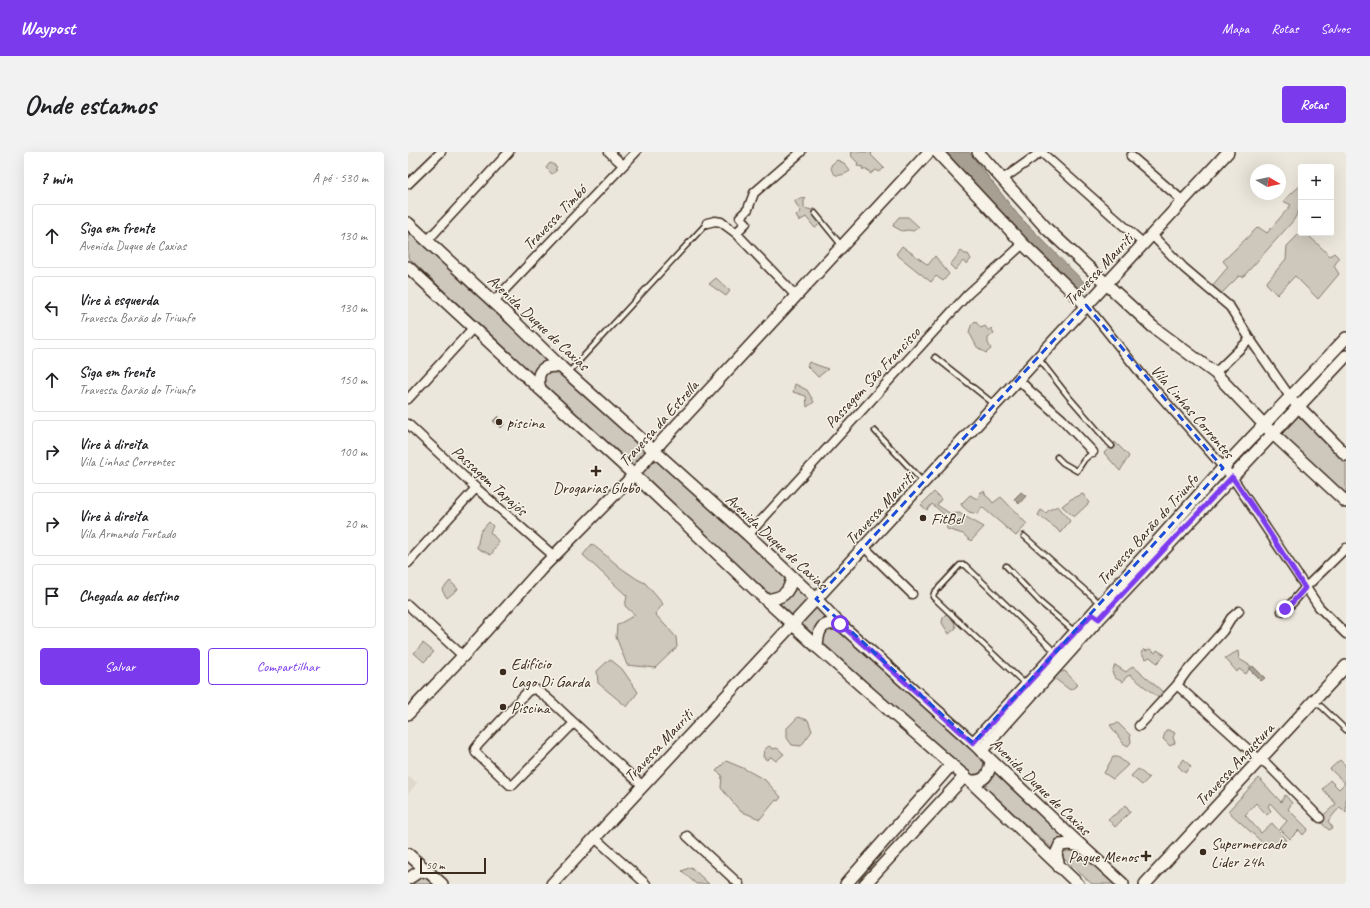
<!DOCTYPE html>
<html lang="pt">
<head>
<meta charset="utf-8">
<style>
  body { margin:0; font-family:Caveat,sans-serif; background:#f2f2f2; color:#202124 }
  .controls { position:absolute; right:12px; top:12px; display:grid; overflow:hidden; border-radius:4px; box-shadow:0 4px 16px #0002 }
  .controls button { width:36px; height:36px; display:grid; place-items:center; padding:0; border:0; border-bottom:1px solid #e0e0e0; background:#fff; color:#202124; font:20px sans-serif }
  .compass { position:absolute; left:842px; top:12px; width:36px; height:36px; border-radius:50%; background:#fff; box-shadow:0 4px 16px #0002; rotate:99deg }
  .scale { position:absolute; left:12px; bottom:10px; width:66px; box-sizing:border-box; padding-left:4px; border:2px solid #3b2a1e; border-top:0; font-size:11px; line-height:14px; white-space:nowrap; color:#3b2a1e; -webkit-text-stroke:3px #f7f3e8; paint-order:stroke }
  .stop { position:absolute; width:12px; height:12px; margin:-9px; border:3px solid #7c3aed; border-radius:50%; background:#fff }
  .stop.end { background:#7c3aed; border-color:#fff; box-shadow:0 1px 4px #0008 }
  .list { margin:0; padding:0; list-style:none }
  h2 { display:flex; justify-content:space-between; align-items:center; height:52px; margin:0; padding:0 16px; font-size:17px }
  h2 small { font-size:13px; font-weight:400; color:#757577 }
  .list li { display:grid; grid-template-columns:26px 1fr auto; gap:12px; align-items:center; box-sizing:border-box; height:64px; margin:0 8px 8px; padding:0 8px; border:1px solid #e0e0e0; border-radius:4px }
  .list b { display:block; font-size:15px; white-space:nowrap }
  .list p { margin:0; font-size:13px; white-space:nowrap; color:#757577 }
  .list em { font-size:13px; font-style:normal; color:#757577 }
  .actions { display:flex; gap:8px; padding:12px 16px }
  .actions a { flex:1; padding:9px 0; border:1px solid #7c3aed; border-radius:4px; text-align:center; font-size:14px; color:#7c3aed }
  .actions .main { background:#7c3aed; color:#fff }
  .icon { flex:none; width:22px; height:22px; fill:none; stroke:currentColor; stroke-width:2; stroke-linecap:round; stroke-linejoin:round }
  .map { position:relative; flex:none; width:938px; height:732px; overflow:hidden; border-radius:4px }
  header { display:flex; align-items:center; gap:24px; box-sizing:border-box; height:56px; padding:0 20px; background:#7c3aed; color:#fff }
  header strong { font-size:19px }
  nav { display:flex; gap:22px; margin-inline-start:auto; font-size:14px }
  .intro { display:flex; align-items:center; justify-content:space-between; box-sizing:border-box; height:96px; padding:0 24px }
  h1 { margin:0; font-size:28px }
  .button { padding:10px 18px; border-radius:4px; background:#7c3aed; color:#fff; font-size:14px; font-weight:700 }
  main { display:flex; gap:24px; padding:0 24px }
  aside { flex:1; background:#fff; border-radius:4px; box-shadow:0 4px 16px #0002 }
  .map>svg:first-child { display:block }
</style>
</head>
<body>
<header>
<strong>Waypost</strong>
<nav><a>Mapa</a><a>Rotas</a><a>Salvos</a></nav>
</header>
<div class="intro"><h1>Onde estamos</h1><a class="button">Rotas</a></div>
<main>
<aside>
<h2>7 min<small>A pé · 530 m</small></h2>
<ul class="list">
<li><svg class="icon" aria-label="ahead" viewBox="0 0 24 24"><path d="M12 20V5M6 11l6-6 6 6"/></svg><div><b>Siga em frente</b><p>Avenida Duque de Caxias</p></div><em>130 m</em></li>
<li><svg class="icon" aria-label="left" viewBox="0 0 24 24"><path d="M17 20v-9H6M10 6l-5 5 5 5"/></svg><div><b>Vire à esquerda</b><p>Travessa Barão do Triunfo</p></div><em>130 m</em></li>
<li><svg class="icon" aria-label="ahead" viewBox="0 0 24 24"><path d="M12 20V5M6 11l6-6 6 6"/></svg><div><b>Siga em frente</b><p>Travessa Barão do Triunfo</p></div><em>150 m</em></li>
<li><svg class="icon" aria-label="right" viewBox="0 0 24 24"><path d="M7 20v-9h11M14 6l5 5-5 5"/></svg><div><b>Vire à direita</b><p>Vila Linhas Correntes</p></div><em>100 m</em></li>
<li><svg class="icon" aria-label="right" viewBox="0 0 24 24"><path d="M7 20v-9h11M14 6l5 5-5 5"/></svg><div><b>Vire à direita</b><p>Vila Armando Furtado</p></div><em>20 m</em></li>
<li><svg class="icon" aria-label="arrive" viewBox="0 0 24 24"><path d="M6 21V4h12l-3 4 3 4H6"/></svg><div><b>Chegada ao destino</b></div></li>
</ul>
<div class="actions"><a class="main">Salvar</a><a>Compartilhar</a></div>
</aside>
<div class="map">
<svg width="938" height="732" viewBox="0 0 938 732">
  <rect width="100%" height="100%" fill="#ece7dc"/>
  <filter id="ink" filterUnits="userSpaceOnUse"><feTurbulence type="fractalNoise" baseFrequency=".025" numOctaves="2"/><feDisplacementMap in="SourceGraphic" scale="8" xChannelSelector="R" yChannelSelector="G"/><feConvolveMatrix kernelMatrix="1 2 1 2 8 2 1 2 1" color-interpolation-filters="sRGB"/></filter>
  <g filter="url(#ink)">
    <polygon fill="#ddd7cc" points="0,623 9,631 0,642"/>
    <g fill="#cec8bc" stroke="#84796d">
      <polygon points="443,0 464,0 463,3 476,16 471,20 468,18 462,22 462,19 454,17 455,15 449,14 450,11 444,5"/>
      <path d="M 429,8 L 436,11 L 442,19 C 433,25 423,26 423,13 Z"/>
      <polygon points="143,11 149,15 147,17 149,18 144,22 138,16 141,12"/>
      <polygon points="893,33 893,55 885,69 835,125 831,124 812,143 803,135 820,115 815,109 850,75 859,81 883,53 875,49"/>
      <polygon points="398,46 396,49 396,56 404,58 406,56 406,58 403,60 412,72 407,76 398,65 391,69 388,64 393,60 387,50 387,48"/>
      <polygon points="491,65 500,65 511,75 505,79 500,78 494,79 485,74 486,71"/>
      <polygon points="0,77 242,299 406,453 558,591 708,732 684,732 392,470 226,317 0,105"/>
      <polygon points="893,80 898,81 922,104 926,101 931,106 926,114 931,122 910,147 887,124 869,143 858,131 878,107 879,94"/>
      <polygon points="494,94 520,113 527,104 541,122 535,129 528,124 523,130 488,102"/>
      <polygon points="553,99 557,102 560,102 563,107 559,112 555,109 547,118 542,113"/>
      <polygon points="308,126 322,139 318,144 301,132"/>
      <polygon points="567,169 573,176 577,174 581,179 583,176 586,181 580,186 580,191 583,197 578,201 569,195 561,180 563,174"/>
      <polygon points="401,210 420,217 410,225 399,214"/>
      <polygon points="387,232 399,238 406,250 399,255 398,244 385,240"/>
      <polygon points="889,259 938,306 938,342 871,280"/>
      <polygon points="707,290 721,304 712,319 696,301"/>
      <polygon points="576,339 578,344 582,347 585,351 593,345 619,372 608,384 574,355 570,362 561,360 554,354 553,352 562,343 569,347 573,340"/>
      <polygon points="526,340 533,347 529,353 543,362 551,361 576,375 563,389 555,382 539,377 538,364 524,352 519,358 513,353"/>
      <polygon points="675,342 681,351 666,365 654,354 663,347"/>
      <polygon points="650,354 662,369 652,381 649,377 630,363 633,358 638,361 641,358"/>
      <polygon points="81,370 85,374 82,380 91,390 83,403 69,396 72,380"/>
      <polygon points="184,392 213,416 229,427 237,431 255,452 247,462 268,485 269,495 247,516 219,513 208,485 209,473 227,463 217,454 219,444 175,403"/>
      <polygon points="42,429 50,437 39,446 34,438"/>
      <polygon points="539,461 545,466 548,476 541,482 534,471 535,465"/>
      <polygon points="15,491 26,500 16,510 6,501"/>
      <polygon points="736,497 738,499 742,497 747,501 749,498 757,503 749,511 742,505 738,507 733,501"/>
      <polygon points="830,499 831,507 843,514 838,522 831,517 829,520 817,506"/>
      <polygon points="202,507 214,517 230,540 219,555 190,531 189,519"/>
      <polygon points="707,513 718,520 725,514 755,540 752,547 722,523 718,525 715,530 707,526 704,520"/>
      <polygon points="657,519 670,533 662,538 646,526 648,521"/>
      <polygon points="390,565 400,568 404,579 393,594 384,593 379,586 379,576"/>
      <polygon points="710,571 722,583 723,590 720,594 715,591 702,573"/>
      <polygon points="758,578 761,578 767,581 765,585 767,591 762,594 755,587"/>
      <polygon points="361,594 365,597 369,596 376,602 368,609 363,605 359,608 355,605 356,598"/>
      <polygon points="705,605 710,605 720,613 705,627 696,621"/>
      <polygon points="776,607 783,615 777,621 770,614"/>
      <polygon points="932,608 938,614 938,661 932,655 920,669 925,676 921,678 910,668 928,652 915,637 922,628 931,637 937,631 922,617"/>
      <polygon points="318,609 335,616 357,628 373,645 370,649 368,648 352,667 332,659 313,636 314,623 308,619"/>
      <polygon points="730,617 741,626 734,633 723,624"/>
      <polygon points="851,626 873,650 877,643 884,651 880,657 900,677 895,683 891,678 882,687 872,677 879,669 862,651 860,654 863,659 859,663 848,651 837,663 853,681 864,671 879,688 858,694 820,659"/>
      <polygon points="718,653 722,660 707,675 700,667 709,661"/>
      <polygon points="283,715 301,732 288,732 274,719"/>
      <polygon points="17,723 28,732 1,732 4,729"/>
    </g>
    <g fill="#a89f93" stroke="#7c7064">
      <polygon points="536,0 561,0 610,63 677,131 669,139 602,74"/>
      <polygon points="90,264 97,271 93,276 85,269"/>
      <polygon points="613,340 618,344 611,352 606,347"/>
      <polygon points="845,514 857,526 853,529 841,517"/>
    </g>
    <g fill="none" stroke-linecap="round" stroke-linejoin="round">
      <defs>
        <g id="lane">
          <polyline points="407,61 434,94"/>
          <polyline points="527,205 586,252"/>
          <polyline points="631,207 660,244 700,290 704,294"/>
          <polyline points="161,220 299,71"/>
          <polyline points="467,279 515,330"/>
          <polyline points="649,305 655,311 669,319 676,308 685,300"/>
          <polyline points="616,384 688,448"/>
          <polyline points="598,414 633,451 667,480"/>
          <polyline points="615,530 525,445 526,441 552,413 557,413 644,497"/>
          <polyline points="906,550 914,555 938,578"/>
        </g>
        <g id="street">
          <polyline points="201,0 215,13"/>
          <polyline points="723,4 775,49"/>
          <polyline points="595,27 633,0 736,92"/>
          <polyline points="0,32 33,0"/>
          <polyline points="299,71 307,69 313,70 328,81 388,144"/>
          <polyline points="328,81 338,71 332,65 340,57 346,41 393,0"/>
          <polyline points="744,83 776,116 822,155 842,187 885,249"/>
          <polyline points="19,89 101,0"/>
          <polyline points="85,150 228,0"/>
          <polyline points="678,153 734,223 824,325 911,455 938,482"/>
          <polyline points="807,221 842,187"/>
          <polyline points="610,227 622,239 654,267 685,300"/>
          <polyline points="0,247 66,175"/>
          <polyline points="0,272 68,336 146,404"/>
          <polyline points="340,383 560,142 615,92"/>
          <polyline points="456,395 504,442"/>
          <polyline points="0,411 68,336"/>
          <polyline points="0,453 55,504"/>
          <polyline points="874,459 884,451 897,436 938,396"/>
          <polyline points="769,533 852,608 859,612 912,666"/>
          <path d="M 166,571 L 105,633 L 102,633 L 68,601 L 67,597 L 70,593 L 120,539 L 127,537 C 140,545 151,557 162,567 C 186,589 210,612 235,634"/>
          <polyline points="731,574 769,533 779,519 815,479 823,466 831,459"/>
          <polyline points="279,684 331,732"/>
          <polyline points="187,686 238,732"/>
        </g>
        <g id="secondary">
          <polyline points="529,0 615,92 678,153"/>
          <polyline points="570,0 639,77 745,175 807,221 865,282 938,350"/>
          <polyline points="0,71 104,167 153,215 340,383 408,447 432,472 565,591 652,674 715,732"/>
          <polyline points="0,115 132,237 236,332 358,448 409,495 562,629 670,732"/>
          <path d="M 132,237 C 127,219 135,212 153,215"/>
          <polyline points="888,252 938,303"/>
          <path d="M 358,448 C 374,446 381,442 384,425"/>
          <path d="M 409,495 C 410,478 413,469 432,472"/>
          <polyline points="0,562 55,504 133,417 219,330 255,288 521,0"/>
          <polyline points="565,591 684,462 815,316 938,186"/>
          <polyline points="573,599 691,467 938,204"/>
          <path d="M 562,629 C 577,630 581,623 583,609"/>
          <polyline points="0,702 34,732"/>
          <polyline points="651,715 648,702 652,693 662,692 673,694"/>
          <polyline points="0,727 12,719 20,720"/>
          <polyline points="144,732 408,447 820,0"/>
          <polyline points="438,732 543,613"/>
          <polyline points="457,732 557,624"/>
          <polyline points="737,732 938,514"/>
        </g>
      </defs>
      <use href="#lane" stroke="#3b2a1e" stroke-width="7"/>
      <use href="#street" stroke="#3b2a1e" stroke-width="11"/>
      <use href="#secondary" stroke="#3b2a1e" stroke-width="14"/>
      <use href="#lane" stroke="#f7f3e8" stroke-width="4"/>
      <use href="#street" stroke="#f7f3e8" stroke-width="8"/>
      <use href="#secondary" stroke="#f7f3e8" stroke-width="11"/>
    </g>
  </g>
  <g fill="none" stroke-linecap="round" stroke-linejoin="round" filter="url(#ink)">
    <polyline stroke="#7c3aed" stroke-width="5" points="432,472 565,591 684,462 691,467 824,325 845,355 897,436 884,451 877,457"/>
  </g>
  <path fill="none" stroke="#1d4ed8" stroke-width="3" stroke-dasharray="8 5" stroke-linejoin="round" d="M 678,153 L 815,316 L 565,591 L 408,447 Z"/>
  <g fill="#3b2a1e" stroke="#f7f3e8" stroke-width="1.5">
    <circle cx="91" cy="270" r="4"/>
    <path d="M186 313h4v4h4v4h-4v4h-4v-4h-4v-4h4z"/>
    <circle cx="515" cy="366" r="4"/>
    <circle cx="95" cy="520" r="4"/>
    <circle cx="95" cy="555" r="4"/>
    <circle cx="795" cy="700" r="4"/>
    <path d="M736 698h4v4h4v4h-4v4h-4v-4h-4v-4h4z"/>
  </g>
  <g text-anchor="middle" stroke-width="3" stroke-linejoin="round" paint-order="stroke">
    <g font-size="16" fill="#3b2a1e" stroke="#f7f3e8">
      <text transform="translate(146 65) rotate(-46)" y="6">Travessa Timbó</text>
      <text transform="translate(690 117) rotate(-47)" y="6">Travessa Mauriti</text>
      <text transform="translate(131 170) rotate(43)" y="6">Avenida Duque de Caxias</text>
      <text transform="translate(464 225) rotate(-47)" y="6">Passagem São Francisco</text>
      <text transform="translate(785 259) rotate(49)" y="6">Vila Linhas Correntes</text>
      <text transform="translate(250 271) rotate(-48)" y="6">Travessa da Estrella</text>
      <text transform="translate(82 328) rotate(42)" y="6">Passagem Tapajós</text>
      <text transform="translate(471 356) rotate(-47)" y="6">Travessa Mauriti</text>
      <text transform="translate(739 377) rotate(-48)" y="6">Travessa Barão do Triunfo</text>
      <text transform="translate(369 389) rotate(43)" y="6">Avenida Duque de Caxias</text>
      <text transform="translate(250 593) rotate(-47)" y="6">Travessa Mauriti</text>
      <text transform="translate(826 612) rotate(-47)" y="6">Travessa Angustura</text>
      <text transform="translate(633 634) rotate(44)" y="6">Avenida Duque de Caxias</text>
    </g>
    <g font-size="16" fill="#3b2a1e" stroke="#f7f3e8" text-anchor="start">
      <text x="99" y="276">piscina</text>
      <text x="188" y="341" text-anchor="middle">Drogarias Globo</text>
      <text x="523" y="372">FitBel</text>
      <text x="103" y="517">Edifício<tspan x="103" dy="18">Lago Di Garda</tspan></text>
      <text x="103" y="561">Piscina</text>
      <text x="803" y="697">Supermercado<tspan x="803" dy="18">Lider 24h</tspan></text>
      <text x="730" y="710" text-anchor="end">Pague Menos</text>
    </g>
  </g>
</svg>
<div class="controls">
<button>+</button>
<button>−</button>
</div>
<svg class="compass" viewBox="-18 -18 36 36"><path d="M0-13l5 13h-10z" fill="#e53935"/><path d="M0 13l5-13h-10z" fill="#757577"/></svg>
<div class="scale">50 m</div>
<div class="stop" style="left:432px;top:472px"></div>
<div class="stop end" style="left:877px;top:457px"></div>
</div>
</main>
</body>
</html>
